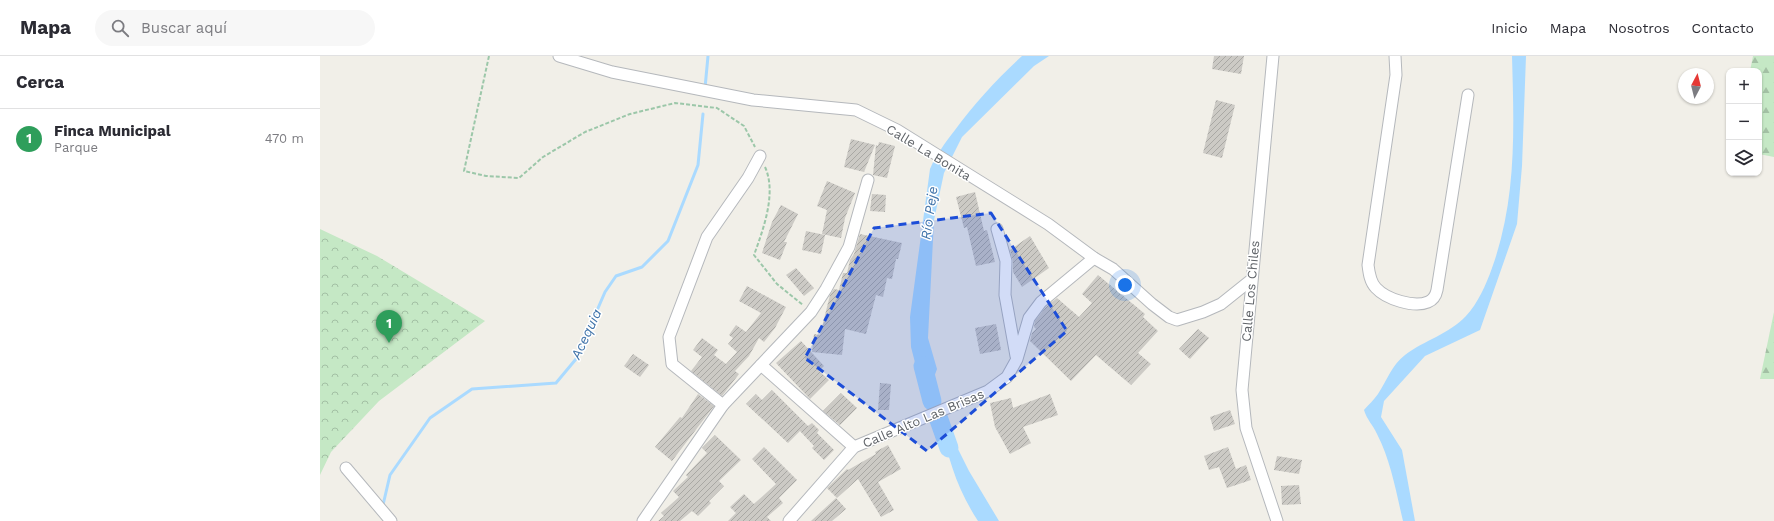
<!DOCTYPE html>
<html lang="es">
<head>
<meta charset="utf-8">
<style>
  body { margin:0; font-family:"Work Sans",sans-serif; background:#f7f7f7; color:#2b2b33 }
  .controls { position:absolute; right:12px; top:12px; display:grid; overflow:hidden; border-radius:8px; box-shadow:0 1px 3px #0004 }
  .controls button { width:36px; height:36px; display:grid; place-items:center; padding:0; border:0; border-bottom:1px solid #e1e1e2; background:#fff; color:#2b2b33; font:20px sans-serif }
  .compass { position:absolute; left:1358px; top:12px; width:36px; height:36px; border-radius:50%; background:#fff; box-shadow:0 1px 3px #0004; rotate:7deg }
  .you { position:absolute; left:805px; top:229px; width:14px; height:14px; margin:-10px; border:3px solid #fff; border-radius:50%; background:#1a73e8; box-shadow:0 0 0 6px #1a73e833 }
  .badge { display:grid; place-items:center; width:26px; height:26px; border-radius:50%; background:#ea4335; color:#fff; font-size:13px; font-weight:700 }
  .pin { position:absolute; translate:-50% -33px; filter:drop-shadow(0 1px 2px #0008) }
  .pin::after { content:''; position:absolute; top:21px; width:14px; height:12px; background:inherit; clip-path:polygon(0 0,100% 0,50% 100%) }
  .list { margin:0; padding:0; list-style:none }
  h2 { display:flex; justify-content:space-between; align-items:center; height:52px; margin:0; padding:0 16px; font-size:17px }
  h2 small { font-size:13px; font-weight:400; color:#7c7c81 }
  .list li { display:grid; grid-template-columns:26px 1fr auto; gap:12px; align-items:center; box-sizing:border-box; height:60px; padding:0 16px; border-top:1px solid #e1e1e2 }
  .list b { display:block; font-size:15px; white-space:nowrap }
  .list p { margin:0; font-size:13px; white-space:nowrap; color:#7c7c81 }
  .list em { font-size:13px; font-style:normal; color:#7c7c81 }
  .icon { flex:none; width:22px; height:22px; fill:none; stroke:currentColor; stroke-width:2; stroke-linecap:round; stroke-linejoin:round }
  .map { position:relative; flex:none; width:1454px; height:465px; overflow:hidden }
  header { display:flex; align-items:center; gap:24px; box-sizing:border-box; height:56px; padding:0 20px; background:#fff; border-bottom:1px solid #e1e1e2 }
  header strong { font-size:19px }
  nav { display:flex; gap:22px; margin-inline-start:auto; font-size:14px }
  .search { width:280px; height:36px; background:#f7f7f7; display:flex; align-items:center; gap:10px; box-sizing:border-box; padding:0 14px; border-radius:22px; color:#7c7c81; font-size:15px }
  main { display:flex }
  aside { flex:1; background:#fff }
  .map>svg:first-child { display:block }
</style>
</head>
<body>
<header>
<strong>Mapa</strong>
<div class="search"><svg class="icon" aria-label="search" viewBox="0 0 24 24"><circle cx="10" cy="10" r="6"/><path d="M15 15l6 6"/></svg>Buscar aquí</div>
<nav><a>Inicio</a><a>Mapa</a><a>Nosotros</a><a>Contacto</a></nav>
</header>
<main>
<aside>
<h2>Cerca<small></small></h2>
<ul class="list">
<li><span class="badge" style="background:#2e9e5b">1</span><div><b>Finca Municipal</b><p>Parque</p></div><em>470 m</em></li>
</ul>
</aside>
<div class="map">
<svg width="1454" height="465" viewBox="0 0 1454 465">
  <defs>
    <pattern id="forest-firs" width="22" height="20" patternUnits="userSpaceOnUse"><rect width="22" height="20" fill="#c5e8c5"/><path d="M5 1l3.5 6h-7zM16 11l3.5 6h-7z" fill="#a3c0a4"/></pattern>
    <pattern id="park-crowns" width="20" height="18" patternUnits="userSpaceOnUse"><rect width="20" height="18" fill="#c5e8c5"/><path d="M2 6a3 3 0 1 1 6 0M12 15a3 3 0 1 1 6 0" fill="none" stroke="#a3c0a4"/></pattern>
    <pattern id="building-hatch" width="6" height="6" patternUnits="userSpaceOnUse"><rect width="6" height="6" fill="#cccac5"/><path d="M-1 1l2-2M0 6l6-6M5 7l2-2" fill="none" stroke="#a9a8a4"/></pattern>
  </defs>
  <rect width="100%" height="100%" fill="#f1efe8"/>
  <g fill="url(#forest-firs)">
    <polygon points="1433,0 1454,0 1454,101 1439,98 1439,15 1430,15"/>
    <polygon points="1454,256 1454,323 1440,323"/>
  </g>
  <polygon fill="url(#park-crowns)" points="0,173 57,200 165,265 59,345 11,396 0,419"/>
  <g fill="#aadaff">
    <path d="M 702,0 L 729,0 L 714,10 L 642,81 L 624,117 L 614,164 L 608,282 L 617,313 L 609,335 L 601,330 L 591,291 L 590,261 L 610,113 C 616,99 625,87 635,74 C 655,47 677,23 702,0 Z"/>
    <path d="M 1192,0 L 1206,0 L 1202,110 L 1197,168 L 1160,274 L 1105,300 L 1064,345 L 1061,361 L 1082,394 L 1095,465 L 1083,465 C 1076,436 1071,405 1057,378 C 1053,369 1047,364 1044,354 C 1048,349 1054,344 1058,338 C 1067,324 1072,309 1085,299 C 1105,284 1129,278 1146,260 C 1158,247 1166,229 1172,212 C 1197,143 1194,72 1192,0 Z"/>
    <path d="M 620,367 L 633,383 L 649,415 L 679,465 L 658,465 C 637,433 629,404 620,367 Z"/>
  </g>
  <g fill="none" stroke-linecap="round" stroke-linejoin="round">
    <g stroke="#aadaff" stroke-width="3">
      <polyline points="385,32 388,0"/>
      <polyline points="63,449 70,419 110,362 152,333 236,327 256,303 285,236 296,220 322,211 348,185 378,109 383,58"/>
    </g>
    <g stroke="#aadaff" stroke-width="19">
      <polyline points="603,310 612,345"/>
      <polyline points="618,361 629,392"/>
    </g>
  </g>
  <g fill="url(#building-hatch)">
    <polygon points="894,0 924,0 921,18 892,13"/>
    <polygon points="896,44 915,49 902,102 883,97"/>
    <polygon points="531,83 555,89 544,116 524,111"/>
    <polygon points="559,86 575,90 567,122 553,119 556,89 558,90"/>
    <polygon points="507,125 535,137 525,162 521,182 502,178 507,154 497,150"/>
    <polygon points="655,136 664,175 667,174 675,206 656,210 647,171 644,172 636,141"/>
    <polygon points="552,138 566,139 565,156 550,155"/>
    <polygon points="461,149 478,158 464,186 467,186 460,204 442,197 452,166"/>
    <polygon points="486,175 505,179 501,198 482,194"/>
    <polygon points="540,178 582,187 578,203 576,203 572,223 567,222 563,241 556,239 546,278 525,273 522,299 492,296 494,278 500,279 510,239 514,233 519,234 523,217 527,217 530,204 534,198"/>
    <polygon points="710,180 729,212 702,231 693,216 693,205 690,194"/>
    <polygon points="476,212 494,232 484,240 466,219"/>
    <polygon points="778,219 825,258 823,261 838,275 818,297 831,308 811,329 776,299 751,325 710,285 712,277 716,273 714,271 715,265 726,251 737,242 759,261 772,247 762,238"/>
    <polygon points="427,230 466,251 455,272 444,286 439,282 429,300 415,315 419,318 402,340 371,315 382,301 373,294 382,282 398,294 394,299 406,308 417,296 408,288 413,282 409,279 416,269 426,276 441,257 419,245"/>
    <polygon points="676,268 681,294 660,298 655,272"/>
    <polygon points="878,273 889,282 870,303 859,293"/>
    <polygon points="481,285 504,310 499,315 509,324 490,343 456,307"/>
    <polygon points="313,298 329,309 320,321 304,310"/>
    <polygon points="560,327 571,328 569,354 558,354"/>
    <polygon points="452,334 488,370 492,367 499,374 497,377 514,394 504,404 492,392 494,390 480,375 468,387 426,348 436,338 442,344"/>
    <polygon points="521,337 537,352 520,369 503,355"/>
    <polygon points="378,338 394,350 352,405 335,391 360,361 362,362"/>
    <polygon points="730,338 738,359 703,371 711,387 690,398 675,371 670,347 691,342 693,352"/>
    <polygon points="910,354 915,368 894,375 890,361"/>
    <polygon points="395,379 421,404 399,425 404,430 389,445 391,447 378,460 372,455 360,465 338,465 344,460 341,457 359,441 353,435 368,421 366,419 387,397 382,392"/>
    <polygon points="568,389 581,413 558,426 574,454 561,461 538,423 517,442 507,432 527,413 528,414 556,398 555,396"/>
    <polygon points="444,391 477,424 459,442 463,447 447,461 451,465 408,465 416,457 410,451 424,438 434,448 456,428 432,403"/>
    <polygon points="908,391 916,413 926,409 931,424 907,432 899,411 889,414 884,400"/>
    <polygon points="957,400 982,404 979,418 954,414"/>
    <polygon points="979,429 981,448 962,449 961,430"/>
    <polygon points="516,442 526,453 512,465 491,465"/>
  </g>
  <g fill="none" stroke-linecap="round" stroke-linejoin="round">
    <defs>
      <g id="minor">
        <polyline points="239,0 292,16 433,44 536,54 577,74 728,168 774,202 793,213 832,248 849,261 857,264 883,256 901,248 931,224"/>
        <polyline points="953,0 922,334 926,372 957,465"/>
        <path d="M 1075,0 L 1076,19 L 1048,209 C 1049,217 1050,226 1056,232 C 1066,243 1094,252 1108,246 C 1113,244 1116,239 1117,234 L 1148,39"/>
        <polyline points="677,173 686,205 685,239 696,300"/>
        <polyline points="441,309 534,391"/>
        <polyline points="403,349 352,308 349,281 387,181 428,122 440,100"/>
        <polyline points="26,412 71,465"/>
        <polyline points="323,465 403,349 491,256 506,233 529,191 548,124"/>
        <polyline points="469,465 534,391 668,335 687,321 697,303 709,262 721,246 774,202"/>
      </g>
    </defs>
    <use href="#minor" stroke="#b5b8bc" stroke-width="13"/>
    <g stroke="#9cc7a9" stroke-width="2" stroke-dasharray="4 2" stroke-linecap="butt">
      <polyline points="169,0 144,115 166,120 199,122 223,101 265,76 310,58 355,47 397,52 424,70 435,91"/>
      <path d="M 445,111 C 457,137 443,174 434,199 L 457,228 L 483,249"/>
    </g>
    <use href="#minor" stroke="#fff" stroke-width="11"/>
  </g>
  <path fill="#1d4ed8" fill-opacity="0.2" stroke="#1d4ed8" stroke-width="3" stroke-dasharray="8 5" stroke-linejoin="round" d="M 671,157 L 747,275 L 607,395 L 485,302 L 554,172 Z"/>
  <g text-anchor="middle" stroke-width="3" stroke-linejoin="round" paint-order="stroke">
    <g font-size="13" fill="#5f6368" stroke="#fff">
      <text transform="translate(609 96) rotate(31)" y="5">Calle La Bonita</text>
      <text transform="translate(930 235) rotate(-85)" y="5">Calle Los Chiles</text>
      <text transform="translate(603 362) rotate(-23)" y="5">Calle Alto Las Brisas</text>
    </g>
    <g font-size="14" font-style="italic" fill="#4174aa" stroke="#fff">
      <text transform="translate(609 157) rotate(-82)" y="5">Río Peje</text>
      <text transform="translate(266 278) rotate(-65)" y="5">Acequia</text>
    </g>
  </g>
</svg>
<div class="controls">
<button>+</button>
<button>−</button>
<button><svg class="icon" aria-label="layers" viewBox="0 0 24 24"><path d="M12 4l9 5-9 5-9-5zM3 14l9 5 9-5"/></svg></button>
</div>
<svg class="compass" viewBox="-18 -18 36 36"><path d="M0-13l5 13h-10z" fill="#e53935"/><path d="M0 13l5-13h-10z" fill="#7c7c81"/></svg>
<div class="you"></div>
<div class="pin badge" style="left:69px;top:287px;background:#2e9e5b">1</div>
</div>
</main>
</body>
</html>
